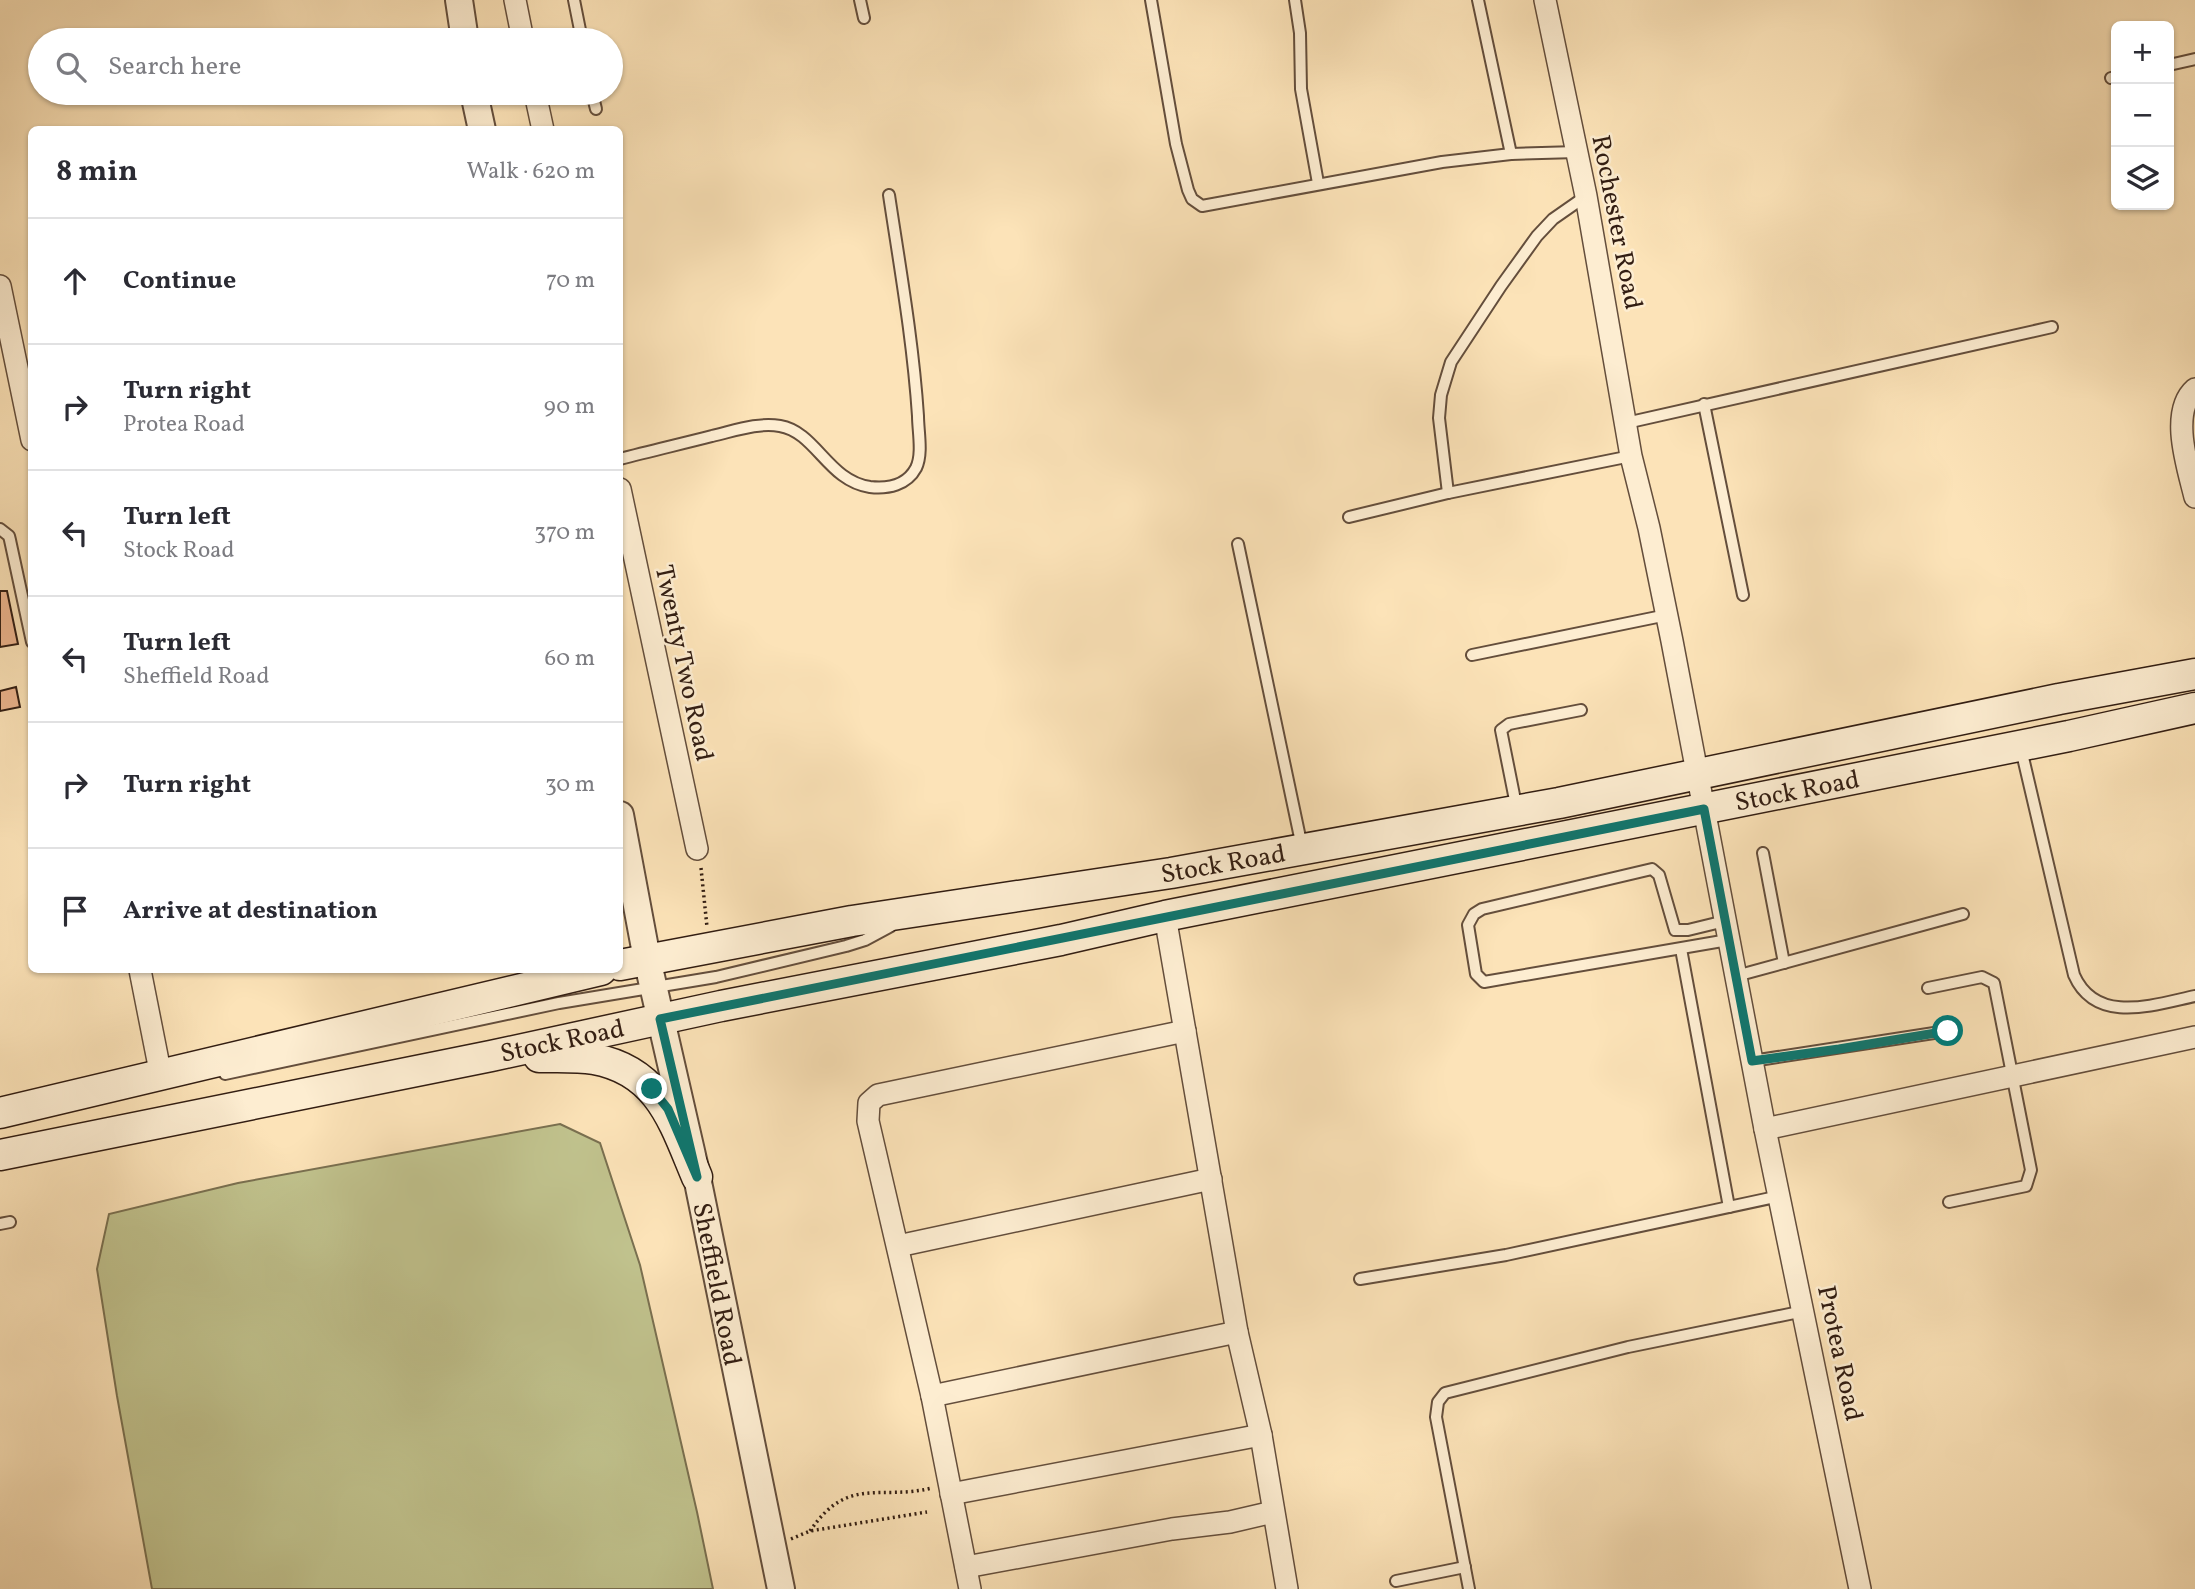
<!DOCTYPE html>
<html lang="en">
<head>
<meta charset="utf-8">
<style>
  body { margin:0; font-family:Vollkorn,serif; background:#f2f2f3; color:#2b2b33 }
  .controls { position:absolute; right:21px; top:21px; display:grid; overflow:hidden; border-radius:10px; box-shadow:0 2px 5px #0004 }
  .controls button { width:63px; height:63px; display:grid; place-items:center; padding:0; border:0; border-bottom:2px solid #e1e1e2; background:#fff; color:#2b2b33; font:35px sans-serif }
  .stop { position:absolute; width:21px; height:21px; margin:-16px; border:5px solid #0f766e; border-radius:50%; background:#fff }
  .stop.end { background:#0f766e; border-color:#fff; box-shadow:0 2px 7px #0008 }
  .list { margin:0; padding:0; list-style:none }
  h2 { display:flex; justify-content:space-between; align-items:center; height:91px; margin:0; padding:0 28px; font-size:30px }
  h2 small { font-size:23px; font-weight:400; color:#7c7c81 }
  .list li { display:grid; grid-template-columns:46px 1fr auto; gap:21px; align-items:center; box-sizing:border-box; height:126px; padding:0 28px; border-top:2px solid #e1e1e2 }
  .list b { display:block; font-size:26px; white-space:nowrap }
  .list p { margin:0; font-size:23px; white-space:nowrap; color:#7c7c81 }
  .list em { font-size:23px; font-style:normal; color:#7c7c81 }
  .icon { flex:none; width:38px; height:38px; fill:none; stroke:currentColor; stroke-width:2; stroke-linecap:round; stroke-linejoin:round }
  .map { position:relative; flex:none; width:2195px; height:1589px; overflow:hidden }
  .search { position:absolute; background:#fff; box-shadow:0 2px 5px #0004; left:28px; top:28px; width:595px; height:77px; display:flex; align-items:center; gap:18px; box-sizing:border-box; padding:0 24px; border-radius:38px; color:#7c7c81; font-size:26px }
  .panel { position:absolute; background:#fff; box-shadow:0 2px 5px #0004; left:28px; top:126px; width:595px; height:847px; border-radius:10px }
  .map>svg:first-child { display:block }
</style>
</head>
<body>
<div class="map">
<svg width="2195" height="1589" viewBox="0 0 2195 1589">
  <rect width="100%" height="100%" fill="#fce3b8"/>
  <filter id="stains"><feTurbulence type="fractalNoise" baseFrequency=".00286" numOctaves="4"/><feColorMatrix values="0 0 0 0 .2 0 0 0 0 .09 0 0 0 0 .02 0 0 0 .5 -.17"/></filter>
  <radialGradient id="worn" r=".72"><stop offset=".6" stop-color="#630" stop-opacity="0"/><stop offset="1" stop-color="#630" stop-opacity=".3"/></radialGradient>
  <polygon fill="#c1c38e" stroke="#7a7050" stroke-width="2" points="560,1124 600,1143 640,1265 697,1512 713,1589 152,1589 117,1396 97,1269 109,1214 238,1183"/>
  <g fill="#edb58e" stroke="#321d12" stroke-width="2">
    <polygon points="0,591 7,591 18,644 0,647"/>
    <polygon points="16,687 20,707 0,711 0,691"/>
  </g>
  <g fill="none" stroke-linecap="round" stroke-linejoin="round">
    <defs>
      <g id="service">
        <polyline points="574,0 582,40"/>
        <polyline points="860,0 864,18"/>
        <polyline points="1151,0 1176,144 1188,190 1192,199 1202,206 1442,162 1511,154 1577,152"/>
        <polyline points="1295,0 1300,33 1301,89 1318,183"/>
        <polyline points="1478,0 1511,154"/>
        <polyline points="2169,65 2195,59"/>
        <polyline points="2111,78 2116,77"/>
        <polyline points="592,93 596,109"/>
        <polyline points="1704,404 1743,595"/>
        <polyline points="1626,423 2052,327"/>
        <path d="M 620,459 C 650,451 681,444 712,436 C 734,431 758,422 780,426 C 816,432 828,481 870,487 C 888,489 907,485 916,468 C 923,454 918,431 918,416 C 913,341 900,268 889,195"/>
        <polyline points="1448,493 1439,418 1441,395 1451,362 1501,286 1537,236 1553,219 1586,196"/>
        <polyline points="1349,517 1448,493 1631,456"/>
        <polyline points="0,529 9,536 10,540 32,642"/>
        <polyline points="1238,544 1302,847"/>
        <polyline points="1472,655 1667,615"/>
        <path d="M 2021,749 L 2074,975 C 2096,1025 2153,1005 2195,996"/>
        <polyline points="1517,810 1501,730 1509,724 1581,710"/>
        <polyline points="1763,853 1784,963"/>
        <polyline points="1725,921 1688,930 1675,930 1659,875 1652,869 1482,909 1474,914 1468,925 1476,974 1484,982 1728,940"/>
        <polyline points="1681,949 1729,1207"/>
        <polyline points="1736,976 1963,914"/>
        <polyline points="1928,988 1982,977 1994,983 2031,1170 2026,1186 1949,1202"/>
        <polyline points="1752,1061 1947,1031"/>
        <polyline points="225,1074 559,1003 716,977 846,946 865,940 891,926"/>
        <polyline points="0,1224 10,1222"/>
        <polyline points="1360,1279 1506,1255 1780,1196"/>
        <polyline points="1396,1581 1465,1567"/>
        <polyline points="1469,1589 1436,1417 1438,1402 1445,1393 1628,1347 1804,1311"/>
      </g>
      <g id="minor">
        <polyline points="515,0 523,40"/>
        <polyline points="1545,0 1586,196 1631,456 1649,528 1672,641 1765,1129 1860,1589"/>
        <polyline points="535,93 543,130"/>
        <polyline points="0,286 32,440"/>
        <path d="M 2195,389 C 2169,412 2188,468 2195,497"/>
        <polyline points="620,489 697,849"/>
        <polyline points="1165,916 1237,1332 1261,1435 1287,1589"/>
        <polyline points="140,970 161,1076"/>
        <polyline points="1765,1129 2195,1037"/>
        <polyline points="898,1246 1211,1179"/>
        <polyline points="932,1396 1237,1332"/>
        <polyline points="951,1494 1261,1435"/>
        <polyline points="966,1567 1172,1529 1230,1522 1273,1512"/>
        <polyline points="970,1589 932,1396 868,1121 869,1103 878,1095 1185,1031"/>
      </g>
      <g id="tertiary">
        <polyline points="459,0 465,40"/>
        <polyline points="474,93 482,130"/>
        <polyline points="620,815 647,959 697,1177 781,1589"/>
      </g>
      <g id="secondary">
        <polyline points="620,842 620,885"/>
        <polyline points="620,965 852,921 1171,873 1559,803 2059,699 2195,674"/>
        <path d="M 539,1057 C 557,1057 577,1056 594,1059 C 660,1071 674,1123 697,1177"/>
        <polyline points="0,1113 601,970"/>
        <polyline points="0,1155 491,1056 721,1006 1061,940 1165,916 2069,736 2195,708"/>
      </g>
    </defs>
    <use href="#service" stroke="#644e3c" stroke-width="14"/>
    <use href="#minor" stroke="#644e3c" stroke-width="24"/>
    <use href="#tertiary" stroke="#644e3c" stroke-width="30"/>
    <use href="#secondary" stroke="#321d12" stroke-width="33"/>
    <g stroke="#321d12" stroke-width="3.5" stroke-dasharray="2 3.5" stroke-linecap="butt">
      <polyline points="701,868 707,927"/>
      <path d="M 810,1531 C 848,1475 879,1501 932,1488"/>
      <polyline points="791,1539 810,1531 927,1512"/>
    </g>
    <use href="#service" stroke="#fdedd1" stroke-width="10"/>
    <use href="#minor" stroke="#fdedd1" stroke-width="21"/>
    <use href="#tertiary" stroke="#fdedd1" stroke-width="26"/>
    <use href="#secondary" stroke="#fdedd1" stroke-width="30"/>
  </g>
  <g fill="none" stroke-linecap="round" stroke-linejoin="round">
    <polyline stroke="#0f766e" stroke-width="9" points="652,1089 668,1109 697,1177 660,1019 1704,809 1752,1061 1839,1049 1948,1031"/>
  </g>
  <g text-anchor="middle" stroke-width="5" stroke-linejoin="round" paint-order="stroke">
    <g font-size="26" fill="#321d12" stroke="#fdedd1">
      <text transform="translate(1618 222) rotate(79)" y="9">Rochester Road</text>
      <text transform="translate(685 663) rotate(78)" y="9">Twenty Two Road</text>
      <text transform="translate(1797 790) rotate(-11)" y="9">Stock Road</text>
      <text transform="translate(1223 863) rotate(-10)" y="9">Stock Road</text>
      <text transform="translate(562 1040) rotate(-12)" y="9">Stock Road</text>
      <text transform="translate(718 1284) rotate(79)" y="9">Sheffield Road</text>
      <text transform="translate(1841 1353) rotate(78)" y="9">Protea Road</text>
    </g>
  </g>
  <rect width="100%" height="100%" filter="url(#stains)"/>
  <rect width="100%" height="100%" fill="url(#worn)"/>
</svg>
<div class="controls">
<button>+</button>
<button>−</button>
<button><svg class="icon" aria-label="layers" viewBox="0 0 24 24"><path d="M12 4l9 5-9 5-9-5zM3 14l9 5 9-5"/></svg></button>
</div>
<div class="stop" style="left:1948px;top:1031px"></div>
<div class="stop end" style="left:652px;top:1089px"></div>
<div class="search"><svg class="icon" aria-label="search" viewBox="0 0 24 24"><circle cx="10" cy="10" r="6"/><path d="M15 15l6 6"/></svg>Search here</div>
<section class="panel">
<h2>8 min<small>Walk · 620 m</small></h2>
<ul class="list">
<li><svg class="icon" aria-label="ahead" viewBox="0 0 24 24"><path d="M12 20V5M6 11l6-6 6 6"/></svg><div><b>Continue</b></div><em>70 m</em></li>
<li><svg class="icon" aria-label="right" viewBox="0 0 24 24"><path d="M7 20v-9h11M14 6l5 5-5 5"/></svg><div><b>Turn right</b><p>Protea Road</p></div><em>90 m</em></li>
<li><svg class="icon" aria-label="left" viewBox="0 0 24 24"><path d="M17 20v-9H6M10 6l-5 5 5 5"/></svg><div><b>Turn left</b><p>Stock Road</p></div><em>370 m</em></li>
<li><svg class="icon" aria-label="left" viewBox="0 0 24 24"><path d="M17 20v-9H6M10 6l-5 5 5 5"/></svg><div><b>Turn left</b><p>Sheffield Road</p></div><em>60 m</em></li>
<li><svg class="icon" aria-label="right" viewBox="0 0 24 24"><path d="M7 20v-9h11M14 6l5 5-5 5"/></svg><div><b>Turn right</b></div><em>30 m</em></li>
<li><svg class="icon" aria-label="arrive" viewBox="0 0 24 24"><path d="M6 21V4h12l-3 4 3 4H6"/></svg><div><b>Arrive at destination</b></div></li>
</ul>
</section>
</div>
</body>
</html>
